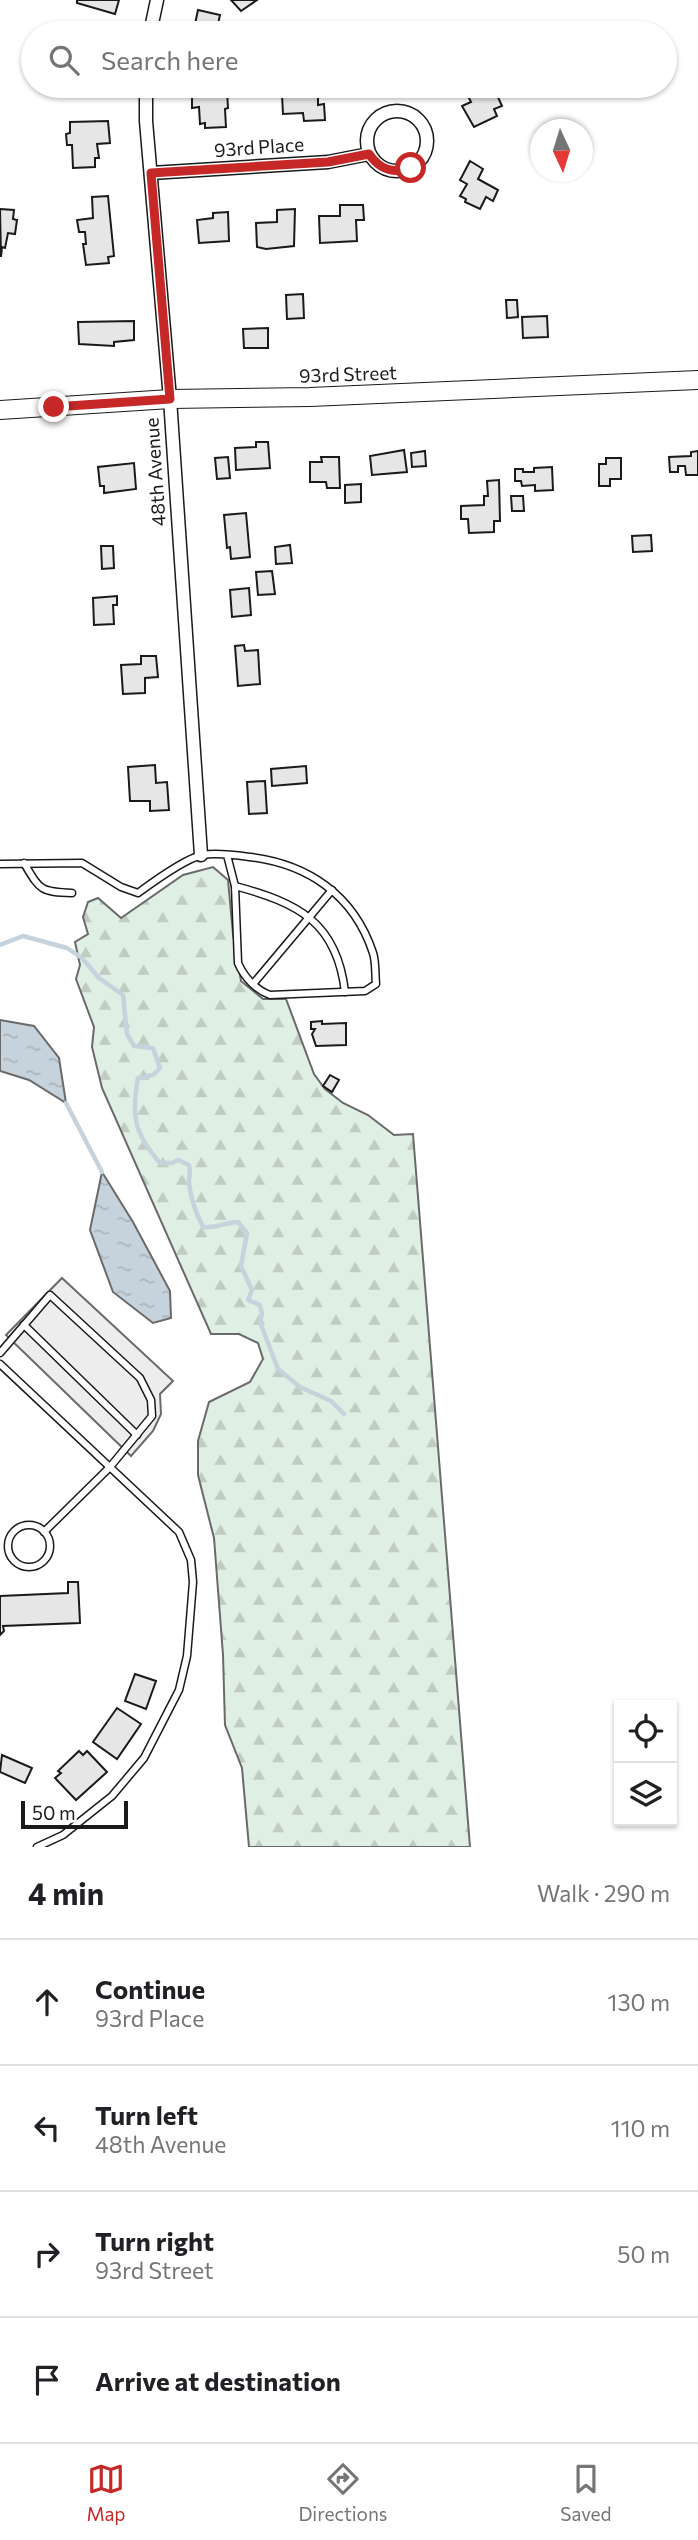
<!DOCTYPE html>
<html lang="en">
<head>
<meta charset="utf-8">
<style>
  body { margin:0; font-family:Commissioner,sans-serif; background:#f2f2f2; color:#202124 }
  .controls { position:absolute; right:21px; bottom:21px; display:grid; overflow:hidden; border-radius:0px; box-shadow:0 2px 5px #0004 }
  .controls button { width:63px; height:63px; display:grid; place-items:center; padding:0; border:0; border-bottom:2px solid #e0e0e0; background:#fff; color:#202124; font:35px sans-serif }
  .compass { position:absolute; left:530px; top:119px; width:63px; height:63px; border-radius:50%; background:#fff; box-shadow:0 2px 5px #0004; rotate:176deg }
  .scale { position:absolute; left:21px; bottom:18px; width:107px; box-sizing:border-box; padding-left:7px; border:4px solid #1a1a1a; border-top:0; font-size:19px; line-height:24px; white-space:nowrap; color:#1a1a1a; -webkit-text-stroke:5px #fff; paint-order:stroke }
  .stop { position:absolute; width:21px; height:21px; margin:-16px; border:5px solid #c62828; border-radius:50%; background:#fff }
  .stop.end { background:#c62828; border-color:#fff; box-shadow:0 2px 7px #0008 }
  .list { margin:0; padding:0; list-style:none }
  h2 { display:flex; justify-content:space-between; align-items:center; height:91px; margin:0; padding:0 28px; font-size:30px }
  h2 small { font-size:23px; font-weight:400; color:#757577 }
  .list li { display:grid; grid-template-columns:46px 1fr auto; gap:21px; align-items:center; box-sizing:border-box; height:126px; padding:0 28px; border-top:2px solid #e0e0e0 }
  .list b { display:block; font-size:26px; white-space:nowrap }
  .list p { margin:0; font-size:23px; white-space:nowrap; color:#757577 }
  .list em { font-size:23px; font-style:normal; color:#757577 }
  .icon { flex:none; width:38px; height:38px; fill:none; stroke:currentColor; stroke-width:2; stroke-linecap:round; stroke-linejoin:round }
  .map { position:relative; flex:none; width:698px; height:1847px; overflow:hidden }
  .search { position:absolute; background:#fff; box-shadow:0 2px 5px #0004; left:21px; right:21px; top:21px; height:77px; display:flex; align-items:center; gap:18px; box-sizing:border-box; padding:0 24px; border-radius:38px; color:#757577; font-size:26px }
  .sheet { height:595px; background:#fff }
  nav { display:flex; justify-content:space-around; align-items:center; box-sizing:border-box; height:98px; border-top:2px solid #e0e0e0; background:#fff; font-size:19px; color:#757577 }
  nav a { display:grid; justify-items:center; gap:4px }
  nav .on { color:#c62828 }
  .map>svg:first-child { display:block }
</style>
</head>
<body>
<div class="map">
<svg width="698" height="1847" viewBox="0 0 698 1847">
  <defs>
    <pattern id="forest-firs" width="22" height="20" patternUnits="userSpaceOnUse" patternTransform="scale(1.75)"><rect width="22" height="20" fill="#e0efe3"/><path d="M5 1l3.5 6h-7zM16 11l3.5 6h-7z" fill="#c0ccc2"/></pattern>
    <pattern id="water-ripples" width="26" height="14" patternUnits="userSpaceOnUse" patternTransform="scale(1.75)"><rect width="26" height="14" fill="#c6d2dc"/><path d="M2 4q2-2 4 0t4 0M15 11q2-2 4 0t4 0" fill="none" stroke="#aab4bc"/></pattern>
  </defs>
  <rect width="100%" height="100%" fill="#fff"/>
  <polygon fill="url(#forest-firs)" stroke="#6a6a6a" stroke-width="2" points="213,867 228,880 233,934 241,981 263,999 286,999 314,1074 325,1089 343,1103 368,1115 394,1135 413,1134 470,1847 249,1847 242,1768 225,1725 223,1655 214,1538 198,1475 198,1441 209,1402 250,1382 263,1359 258,1343 239,1334 211,1334 102,1088 92,1047 94,1027 76,979 80,965 75,942 88,934 83,917 88,902 98,898 121,918 183,875"/>
  <polygon fill="#ededed" stroke="#6a6a6a" stroke-width="2" points="62,1278 173,1381 160,1394 161,1414 153,1431 131,1456 6,1335"/>
  <g fill="url(#water-ripples)" stroke="#6a6a6a" stroke-width="2">
    <polygon points="0,1020 34,1026 59,1058 66,1103 29,1080 0,1071"/>
    <polygon points="102,1172 133,1222 170,1291 171,1318 153,1323 113,1292 90,1230"/>
  </g>
  <g fill="none" stroke-linecap="round" stroke-linejoin="round">
    <g stroke="#c6d2dc" stroke-width="4.5">
      <path d="M 0,945 L 23,936 L 67,948 L 82,958 L 99,978 L 123,995 L 127,1034 L 134,1046 L 153,1048 L 160,1068 L 153,1075 L 138,1078 C 131,1116 134,1133 160,1163 L 172,1163 L 178,1160 L 189,1165 C 191,1173 189,1175 189,1182 C 190,1197 197,1215 203,1227 C 217,1229 225,1222 238,1222 L 247,1233 L 241,1266 L 252,1290 L 248,1300 L 260,1305 L 262,1314 L 260,1322 L 278,1369 L 300,1387 L 331,1401 L 344,1414"/>
      <polyline points="66,1103 102,1172"/>
    </g>
  </g>
  <g fill="#e6e6e6" stroke="#1a1a1a" stroke-width="2">
    <polygon points="77,0 119,0 115,14 77,3"/>
    <polygon points="231,0 257,0 241,11"/>
    <polygon points="198,10 220,15 218,24 230,26 230,29 237,31 237,33 193,33"/>
    <polygon points="192,86 208,86 208,91 227,91 228,108 225,109 226,127 205,128 205,123 200,124 199,107 192,108"/>
    <polygon points="463,86 493,86 502,106 494,109 497,116 474,127 462,106 471,102"/>
    <polygon points="311,93 311,96 318,96 318,105 324,104 325,120 304,121 303,113 283,114 282,95"/>
    <polygon points="108,121 110,143 97,144 99,158 95,158 95,167 73,168 72,145 67,145 66,134 70,133 70,122"/>
    <polygon points="470,161 483,169 478,179 498,190 493,201 486,197 480,209 465,202 466,199 460,196 467,184 460,180"/>
    <polygon points="108,196 114,256 108,257 109,263 86,265 83,244 86,244 85,232 79,232 77,220 93,218 92,197"/>
    <polygon points="340,205 363,205 364,220 356,220 357,241 320,243 319,216 340,216"/>
    <polygon points="0,209 14,210 13,219 17,220 15,234 8,233 5,248 2,247 1,257"/>
    <polygon points="295,209 294,246 266,249 257,247 256,223 277,222 277,210"/>
    <polygon points="228,212 229,241 199,243 197,220 213,218 213,213"/>
    <polygon points="303,294 304,318 287,319 286,295"/>
    <polygon points="506,300 517,300 518,317 507,318"/>
    <polygon points="547,316 548,337 523,338 522,317"/>
    <polygon points="134,321 134,340 114,342 114,346 79,344 78,322"/>
    <polygon points="268,328 268,348 244,348 243,329"/>
    <polygon points="256,442 268,442 270,468 236,470 235,448 256,447"/>
    <polygon points="404,450 407,472 372,475 370,456"/>
    <polygon points="425,451 426,466 412,467 411,453"/>
    <polygon points="698,451 698,475 686,475 685,466 678,466 678,472 670,472 669,457 691,456 691,452"/>
    <polygon points="228,457 230,478 217,479 215,458"/>
    <polygon points="321,457 339,457 340,488 327,488 326,482 310,482 310,462 322,462"/>
    <polygon points="606,458 621,458 621,479 610,479 610,486 599,486 599,464 606,464"/>
    <polygon points="134,463 136,489 104,493 104,486 100,486 98,467"/>
    <polygon points="552,467 553,490 535,491 535,485 522,486 521,481 515,481 515,469 523,469 523,472 534,472 534,468"/>
    <polygon points="499,480 500,521 494,521 494,532 469,533 468,519 461,519 461,506 484,505 484,496 488,496 487,481"/>
    <polygon points="361,484 361,502 345,503 345,485"/>
    <polygon points="511,496 523,496 524,511 512,511"/>
    <polygon points="246,513 250,557 231,559 230,547 227,548 224,515"/>
    <polygon points="651,535 652,551 633,552 632,536"/>
    <polygon points="290,545 292,563 276,564 275,547"/>
    <polygon points="101,546 113,546 114,568 102,569"/>
    <polygon points="272,571 275,594 258,595 256,572"/>
    <polygon points="249,588 251,615 232,617 230,590"/>
    <polygon points="117,596 117,605 113,605 114,624 94,625 93,598"/>
    <polygon points="244,645 245,651 258,650 260,684 238,686 235,646"/>
    <polygon points="141,656 156,656 158,677 145,678 145,693 123,694 121,665 141,664"/>
    <polygon points="155,765 156,783 167,782 169,810 150,811 150,801 130,801 128,767"/>
    <polygon points="306,766 307,783 272,786 271,769"/>
    <polygon points="265,781 267,813 249,814 247,782"/>
    <polygon points="322,1021 322,1024 346,1023 346,1045 316,1046 312,1034 315,1029 311,1029 311,1022"/>
    <polygon points="330,1075 339,1080 332,1092 323,1086"/>
    <polygon points="68,1582 78,1582 80,1623 3,1626 4,1631 0,1635 0,1596 68,1593"/>
    <polygon points="135,1674 156,1681 146,1709 125,1701"/>
    <polygon points="117,1708 141,1724 117,1759 93,1742"/>
    <polygon points="79,1751 83,1755 87,1751 107,1772 76,1800 55,1778 61,1773 58,1771"/>
    <polygon points="2,1755 32,1768 25,1783 0,1772"/>
  </g>
  <g fill="none" stroke-linecap="round" stroke-linejoin="round">
    <defs>
      <g id="lane">
        <path d="M 24,863 C 40,890 40,892 72,893"/>
        <path d="M 0,864 L 82,863 L 121,887 L 138,893 C 153,882 184,859 202,855 C 217,852 236,855 250,857 C 308,864 354,895 373,953 C 376,962 375,974 376,984 L 365,991 L 270,995 C 256,990 244,977 238,963 L 235,886 L 227,855"/>
        <path d="M 235,886 C 298,903 337,922 345,992"/>
        <polyline points="253,984 332,890"/>
        <polyline points="24,1325 137,1435"/>
        <polyline points="0,1353 50,1295 140,1378 151,1400 152,1416 110,1467 44,1532"/>
        <polyline points="0,1364 179,1532 191,1560 193,1582 187,1656 179,1690 144,1758 112,1796 63,1835 37,1847"/>
        <circle cx="29" cy="1546" r="21"/>
      </g>
      <g id="street">
        <polyline points="150,33 157,0"/>
        <polyline points="146,86 146,121 170,399 201,855"/>
        <circle cx="397" cy="141" r="30"/>
        <polyline points="151,173 328,162 369,154"/>
      </g>
      <polyline id="secondary" points="0,410 170,399 310,397 698,380"/>
    </defs>
    <use href="#lane" stroke="#1a1a1a" stroke-width="9"/>
    <use href="#street" stroke="#1a1a1a" stroke-width="15"/>
    <use href="#secondary" stroke="#1a1a1a" stroke-width="20"/>
    <use href="#lane" stroke="#fff" stroke-width="6"/>
    <use href="#street" stroke="#fff" stroke-width="12"/>
    <use href="#secondary" stroke="#fff" stroke-width="18"/>
  </g>
  <g fill="none" stroke-linecap="round" stroke-linejoin="round">
    <path stroke="#c62828" stroke-width="9" d="M 54,407 L 170,399 L 151,173 L 328,162 L 369,154 C 380,170 393,174 411,168"/>
  </g>
  <g text-anchor="middle" stroke-width="5" stroke-linejoin="round" paint-order="stroke">
    <g font-size="19" fill="#1a1a1a" stroke="#fff">
      <text transform="translate(259 147) rotate(-4)" y="7">93rd Place</text>
      <text transform="translate(348 374) rotate(-2)" y="7">93rd Street</text>
      <text transform="translate(155 472) rotate(-94)" y="7">48th Avenue</text>
    </g>
  </g>
</svg>
<div class="controls">
<button><svg class="icon" aria-label="locate" viewBox="0 0 24 24"><circle cx="12" cy="12" r="6"/><path d="M12 2v4M12 18v4M2 12h4M18 12h4"/></svg></button>
<button><svg class="icon" aria-label="layers" viewBox="0 0 24 24"><path d="M12 4l9 5-9 5-9-5zM3 14l9 5 9-5"/></svg></button>
</div>
<svg class="compass" viewBox="-18 -18 36 36"><path d="M0-13l5 13h-10z" fill="#e53935"/><path d="M0 13l5-13h-10z" fill="#757577"/></svg>
<div class="scale">50 m</div>
<div class="stop" style="left:411px;top:168px"></div>
<div class="stop end" style="left:54px;top:407px"></div>
<div class="search"><svg class="icon" aria-label="search" viewBox="0 0 24 24"><circle cx="10" cy="10" r="6"/><path d="M15 15l6 6"/></svg>Search here</div>
</div>
<section class="sheet">
<h2>4 min<small>Walk · 290 m</small></h2>
<ul class="list">
<li><svg class="icon" aria-label="ahead" viewBox="0 0 24 24"><path d="M12 20V5M6 11l6-6 6 6"/></svg><div><b>Continue</b><p>93rd Place</p></div><em>130 m</em></li>
<li><svg class="icon" aria-label="left" viewBox="0 0 24 24"><path d="M17 20v-9H6M10 6l-5 5 5 5"/></svg><div><b>Turn left</b><p>48th Avenue</p></div><em>110 m</em></li>
<li><svg class="icon" aria-label="right" viewBox="0 0 24 24"><path d="M7 20v-9h11M14 6l5 5-5 5"/></svg><div><b>Turn right</b><p>93rd Street</p></div><em>50 m</em></li>
<li><svg class="icon" aria-label="arrive" viewBox="0 0 24 24"><path d="M6 21V4h12l-3 4 3 4H6"/></svg><div><b>Arrive at destination</b></div></li>
</ul>
</section>
<nav>
<a class="on"><svg class="icon" aria-label="map" viewBox="0 0 24 24"><path d="M3 6l6-2 6 2 6-2v14l-6 2-6-2-6 2zM9 4v14M15 6v14"/></svg>Map</a>
<a><svg class="icon" aria-label="directions" viewBox="0 0 24 24"><path d="M12 3l9 9-9 9-9-9zM9 14v-3h6M13 9l2 2-2 2"/></svg>Directions</a>
<a><svg class="icon" aria-label="saved" viewBox="0 0 24 24"><path d="M7 4h10v16l-5-4-5 4z"/></svg>Saved</a>
</nav>
</body>
</html>
